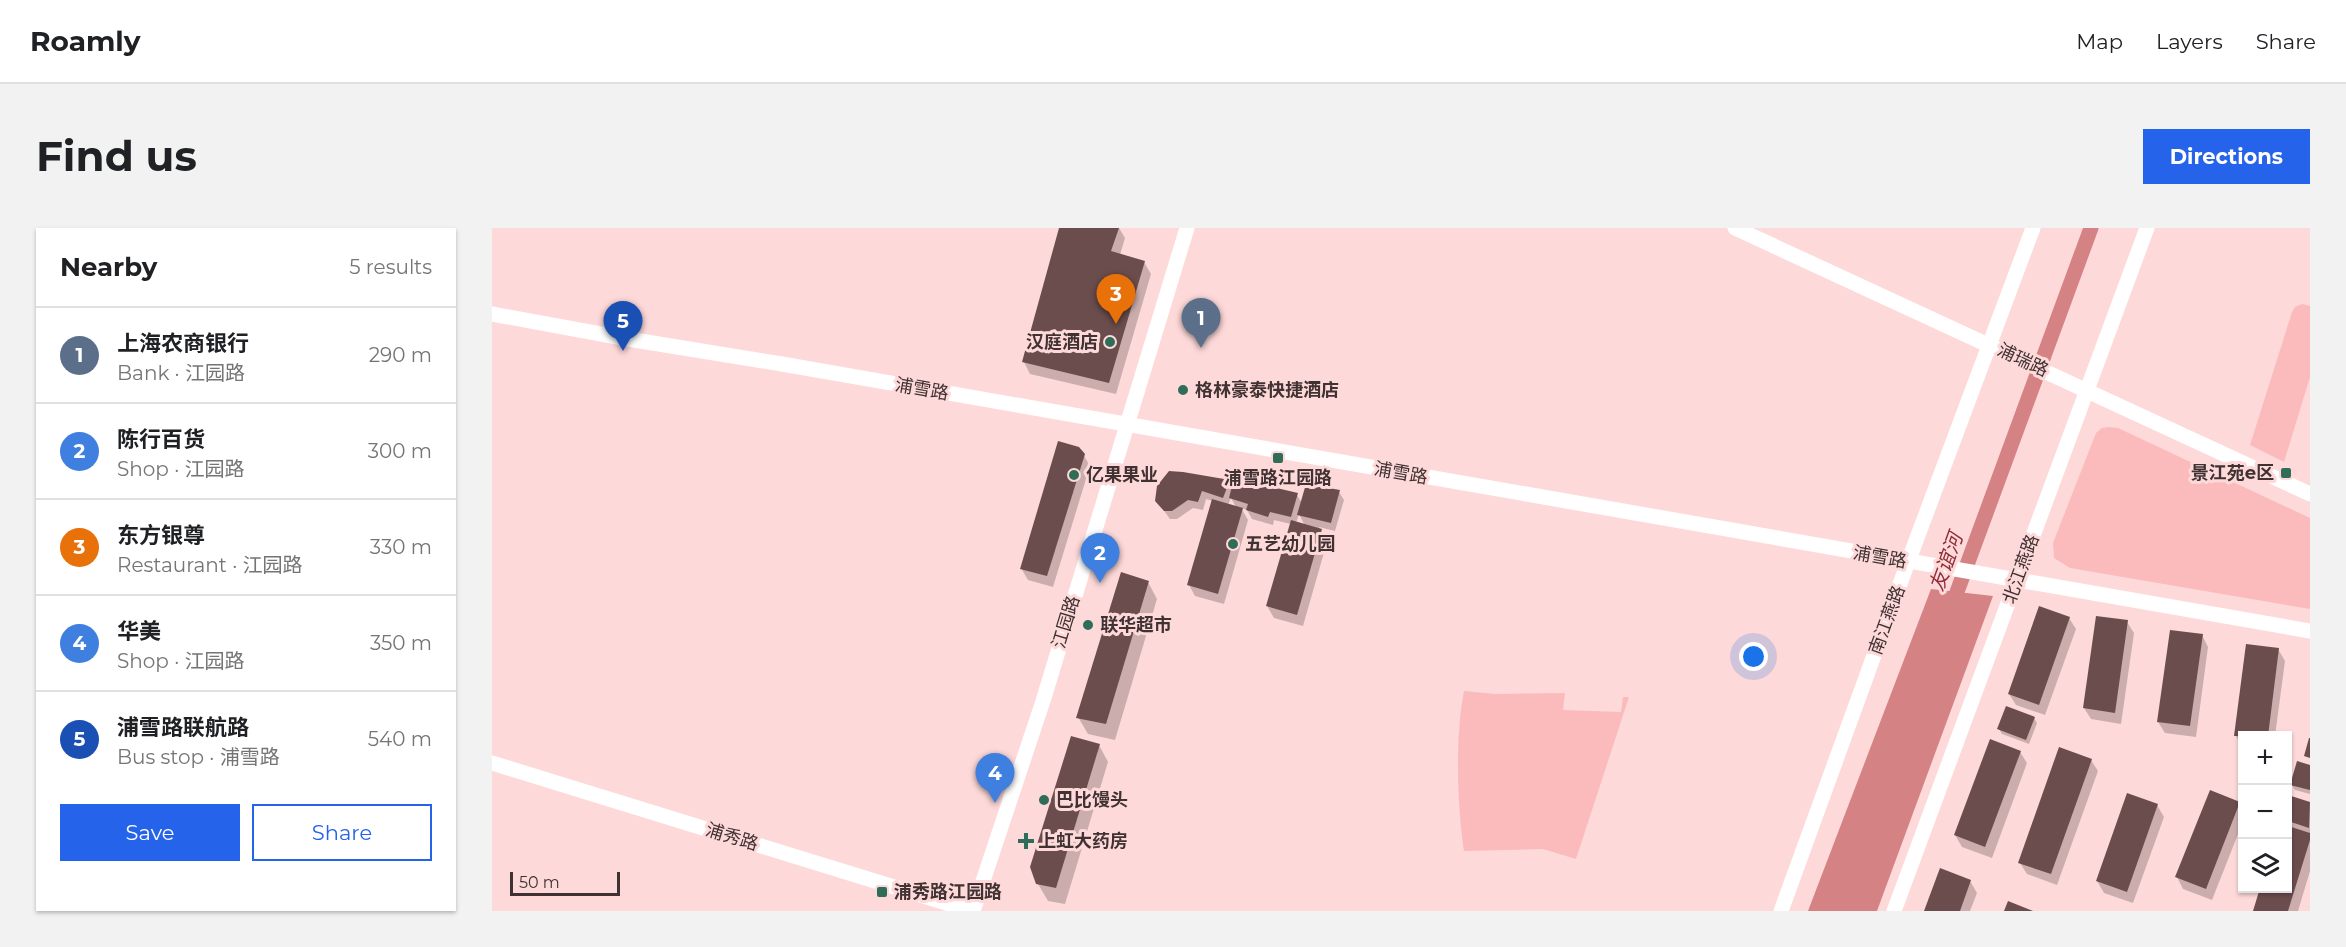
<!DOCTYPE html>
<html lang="en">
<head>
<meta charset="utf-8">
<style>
  body { margin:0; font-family:Montserrat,"Noto Sans SC",sans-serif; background:#f2f2f2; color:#202124 }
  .controls { position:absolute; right:18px; bottom:18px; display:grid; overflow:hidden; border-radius:0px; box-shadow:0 2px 4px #0004 }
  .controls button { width:54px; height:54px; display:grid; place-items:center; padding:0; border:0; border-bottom:2px solid #e0e0e0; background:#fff; color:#202124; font:30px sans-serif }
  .scale { position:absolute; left:18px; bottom:15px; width:110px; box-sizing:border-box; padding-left:6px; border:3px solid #403232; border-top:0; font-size:16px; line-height:21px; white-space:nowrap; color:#403232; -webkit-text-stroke:4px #fed9d9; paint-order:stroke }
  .you { position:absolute; left:1262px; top:429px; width:21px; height:21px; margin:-15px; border:4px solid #fff; border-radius:50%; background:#1a73e8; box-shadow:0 0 0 9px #1a73e833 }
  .badge { display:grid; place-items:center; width:39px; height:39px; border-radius:50%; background:#2563eb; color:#fff; font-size:20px; font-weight:700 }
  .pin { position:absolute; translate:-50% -50px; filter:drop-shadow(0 2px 3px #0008) }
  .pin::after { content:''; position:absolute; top:32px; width:21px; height:18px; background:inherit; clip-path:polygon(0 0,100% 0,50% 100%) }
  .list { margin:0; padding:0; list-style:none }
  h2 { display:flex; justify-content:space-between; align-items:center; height:78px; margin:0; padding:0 24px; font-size:26px }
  h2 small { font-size:20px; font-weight:400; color:#757577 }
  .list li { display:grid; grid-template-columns:39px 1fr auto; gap:18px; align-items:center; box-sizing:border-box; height:96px; padding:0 24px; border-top:2px solid #e0e0e0 }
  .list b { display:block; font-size:22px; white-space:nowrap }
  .list p { margin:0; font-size:20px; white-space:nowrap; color:#757577 }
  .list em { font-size:20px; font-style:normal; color:#757577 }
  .actions { display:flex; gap:12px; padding:18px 24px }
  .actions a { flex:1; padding:14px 0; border:2px solid #2563eb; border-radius:0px; text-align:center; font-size:21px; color:#2563eb }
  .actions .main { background:#2563eb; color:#fff }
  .icon { flex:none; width:33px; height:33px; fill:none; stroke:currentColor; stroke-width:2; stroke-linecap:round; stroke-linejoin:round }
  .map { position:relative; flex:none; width:1818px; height:683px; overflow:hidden; border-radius:0px }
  header { display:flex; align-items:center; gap:36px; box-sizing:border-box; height:84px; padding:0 30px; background:#fff; border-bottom:2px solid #e0e0e0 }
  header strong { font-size:28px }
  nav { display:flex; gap:33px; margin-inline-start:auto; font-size:21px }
  .intro { display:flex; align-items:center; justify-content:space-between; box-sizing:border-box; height:144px; padding:0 36px }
  h1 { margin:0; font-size:42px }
  .button { padding:15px 27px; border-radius:0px; background:#2563eb; color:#fff; font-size:21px; font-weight:700 }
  main { display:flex; gap:36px; padding:0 36px }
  aside { flex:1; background:#fff; border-radius:0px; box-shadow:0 2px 4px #0004 }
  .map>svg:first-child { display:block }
</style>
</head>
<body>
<header>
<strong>Roamly</strong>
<nav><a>Map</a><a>Layers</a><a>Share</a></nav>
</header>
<div class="intro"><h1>Find us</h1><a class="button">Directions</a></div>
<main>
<aside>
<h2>Nearby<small>5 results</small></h2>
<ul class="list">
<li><span class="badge" style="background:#5c6f8a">1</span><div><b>上海农商银行</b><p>Bank · 江园路</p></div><em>290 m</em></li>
<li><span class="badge" style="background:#3f7fe0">2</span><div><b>陈行百货</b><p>Shop · 江园路</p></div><em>300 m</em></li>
<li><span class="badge" style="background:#e8710a">3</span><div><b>东方银尊</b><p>Restaurant · 江园路</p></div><em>330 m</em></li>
<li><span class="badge" style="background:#3f7fe0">4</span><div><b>华美</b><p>Shop · 江园路</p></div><em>350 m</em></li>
<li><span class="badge" style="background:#1a4fb4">5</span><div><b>浦雪路联航路</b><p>Bus stop · 浦雪路</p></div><em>540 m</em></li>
</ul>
<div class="actions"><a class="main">Save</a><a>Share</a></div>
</aside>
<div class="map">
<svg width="1818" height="683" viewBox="0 0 1818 683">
  <rect width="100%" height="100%" fill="#fed9d9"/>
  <g fill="#fbbbbc">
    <polygon points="1810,76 1818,78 1818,149 1792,234 1758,217 1800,84 1803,79"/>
    <polygon points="1617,199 1626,200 1818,290 1818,381 1578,340 1562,330 1561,315 1604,205 1610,200"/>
    <path d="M 972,463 L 1003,466 L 1073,465 L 1071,482 L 1129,484 L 1131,469 L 1137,469 L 1084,631 L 1051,621 L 972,623 C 965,577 963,508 972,463 Z"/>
  </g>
  <polygon fill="#d58285" points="1439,361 1501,368 1385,683 1316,683"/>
  <g fill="#0003" fill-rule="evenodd">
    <polygon points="569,0 627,0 633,10 628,27 652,34 659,46 624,166 538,146 532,134"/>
    <polygon points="591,226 598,238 561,359 536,352 529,340"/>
    <path d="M 737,253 L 741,260 L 805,267 L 810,275 L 847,264 L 852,272 L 843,303 L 827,299 L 835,314 L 811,398 L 782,390 L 775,378 L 799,296 L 782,292 L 781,297 L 760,291 L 755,282 L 749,280 L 756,292 L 732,376 L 703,368 L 697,357 L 721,273 L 714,271 L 711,282 L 701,280 L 685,291 L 678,291 L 665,273 ZM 739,270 L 744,279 L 736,277 ZM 807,286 L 813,298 L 804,295 Z"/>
    <polygon points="656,354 665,371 623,512 596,506 586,489"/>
    <polygon points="1577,390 1584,401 1553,487 1524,477 1517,466"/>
    <polygon points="1635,394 1642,405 1629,496 1599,491 1592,480"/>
    <polygon points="1710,407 1716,419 1704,509 1673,505 1666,494"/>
    <polygon points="1756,417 1786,421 1793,433 1783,508 1750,508 1750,519 1744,508"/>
    <polygon points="1542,490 1545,495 1537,516 1510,506 1507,501"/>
    <polygon points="607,517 616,534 573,676 556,673 546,656"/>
    <polygon points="1528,524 1535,535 1500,630 1470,619 1463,607"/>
    <polygon points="1599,532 1606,543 1565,657 1535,646 1528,635"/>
    <polygon points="1818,538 1818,566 1803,562 1800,557"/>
    <polygon points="1796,568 1818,575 1818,643 1806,683 1762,683 1769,660 1796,660"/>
    <polygon points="1747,576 1750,581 1750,596 1720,672 1691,661 1685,649"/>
    <polygon points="1665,577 1672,589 1641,675 1612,665 1605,653"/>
    <polygon points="1449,642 1478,653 1485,665 1478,683 1433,683"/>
  </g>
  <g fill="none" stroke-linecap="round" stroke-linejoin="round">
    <polyline stroke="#d58285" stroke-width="15" points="1458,383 1599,0"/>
  </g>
  <g fill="#6b4d4d">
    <polygon points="567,0 627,0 619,23 653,33 617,155 530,134"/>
    <polygon points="566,213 587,219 593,226 555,348 528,341"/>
    <polygon points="677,243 691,244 738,252 731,270 710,263 706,274 696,272 680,283 672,283 663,273 665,258"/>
    <polygon points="742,250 806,265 799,289 778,284 776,289 754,282 756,276 737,270"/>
    <polygon points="814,256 848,262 839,295 805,287"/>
    <polygon points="720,271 751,280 726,366 695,357"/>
    <polygon points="799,292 830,301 805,387 774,378"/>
    <polygon points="629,344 657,353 614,496 584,490"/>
    <polygon points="1547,378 1578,389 1547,477 1516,466"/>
    <polygon points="1604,388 1636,392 1623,485 1591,480"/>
    <polygon points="1678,402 1711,406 1698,498 1665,494"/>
    <polygon points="1754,416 1787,420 1776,508 1742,508"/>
    <polygon points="1514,478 1543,489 1534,512 1505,501"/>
    <polygon points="579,508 608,516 564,660 544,656 538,639"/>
    <polygon points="1817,510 1818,510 1818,530 1812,528"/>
    <polygon points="1498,511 1529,523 1493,619 1462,607"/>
    <polygon points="1567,519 1600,531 1559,646 1526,635"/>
    <polygon points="1805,533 1818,537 1818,562 1798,557"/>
    <polygon points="1718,562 1748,574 1714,661 1683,649"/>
    <polygon points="1635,565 1666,576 1635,664 1604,653"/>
    <polygon points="1796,567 1818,574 1817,600 1796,593"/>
    <polygon points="1796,598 1818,605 1818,612 1796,683 1761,683 1768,660 1796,660"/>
    <polygon points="1448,640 1479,652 1468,683 1432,683"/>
    <polygon points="1516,673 1541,683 1512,683"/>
  </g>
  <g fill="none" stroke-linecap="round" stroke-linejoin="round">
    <g stroke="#fff" stroke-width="15">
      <polyline points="1243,0 1818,266"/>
      <polyline points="0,86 136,111 290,136 1818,403"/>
      <polyline points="0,535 480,683"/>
      <polyline points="481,683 551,473 695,0"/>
      <polyline points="1289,683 1416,334 1541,0"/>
      <polyline points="1402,683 1655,0"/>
    </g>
  </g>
  <g fill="#306d58" stroke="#fed9d9" stroke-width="2">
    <circle cx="618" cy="114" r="6"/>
    <circle cx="691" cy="162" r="6"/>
    <rect x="780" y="224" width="12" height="12" rx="3"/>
    <rect x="1788" y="239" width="12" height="12" rx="3"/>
    <circle cx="582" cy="247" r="6"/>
    <circle cx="741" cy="316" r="6"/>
    <circle cx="596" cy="397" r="6"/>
    <circle cx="552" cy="572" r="6"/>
    <path d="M531 604h6v6h6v6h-6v6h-6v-6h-6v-6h6z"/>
    <rect x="384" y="658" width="12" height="12" rx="3"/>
  </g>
  <g text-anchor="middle" stroke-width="6" stroke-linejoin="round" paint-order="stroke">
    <g font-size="18" font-weight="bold" fill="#403232" stroke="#fed9d9" text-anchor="start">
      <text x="606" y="120" text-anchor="end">汉庭酒店</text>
      <text x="703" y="168">格林豪泰快捷酒店</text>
      <text x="1782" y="251" text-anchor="end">景江苑e区</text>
      <text x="594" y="253">亿果果业</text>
      <text x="786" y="256" text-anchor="middle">浦雪路江园路</text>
      <text x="753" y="322">五艺幼儿园</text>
      <text x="608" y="403">联华超市</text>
      <text x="564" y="578">巴比馒头</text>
      <text x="546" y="619">上虹大药房</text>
      <text x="402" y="670">浦秀路江园路</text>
    </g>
    <g font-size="18" fill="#403232" stroke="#fed9d9">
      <text transform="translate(1531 132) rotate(25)" y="6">浦瑞路</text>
      <text transform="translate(430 161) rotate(10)" y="6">浦雪路</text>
      <text transform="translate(909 245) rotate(10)" y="6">浦雪路</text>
      <text transform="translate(1388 329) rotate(10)" y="6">浦雪路</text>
      <text transform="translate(1529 341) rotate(-70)" y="6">北江燕路</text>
      <text transform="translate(1395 392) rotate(-70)" y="6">南江燕路</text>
      <text transform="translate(574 394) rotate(-73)" y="6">江园路</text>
      <text transform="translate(240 609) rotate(17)" y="6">浦秀路</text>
    </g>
    <g font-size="20" font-style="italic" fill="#8f2c37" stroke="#fed9d9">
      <text transform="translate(1454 334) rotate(-70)" y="7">友谊河</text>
    </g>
  </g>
</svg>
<div class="controls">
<button>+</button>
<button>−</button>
<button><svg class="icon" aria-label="layers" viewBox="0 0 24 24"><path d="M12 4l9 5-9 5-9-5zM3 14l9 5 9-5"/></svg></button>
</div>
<div class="scale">50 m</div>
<div class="you"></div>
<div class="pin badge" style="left:709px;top:120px;background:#5c6f8a">1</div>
<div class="pin badge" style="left:608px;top:355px;background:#3f7fe0">2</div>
<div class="pin badge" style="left:624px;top:96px;background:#e8710a">3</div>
<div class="pin badge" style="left:503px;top:575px;background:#3f7fe0">4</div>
<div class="pin badge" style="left:131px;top:123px;background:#1a4fb4">5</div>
</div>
</main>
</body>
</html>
